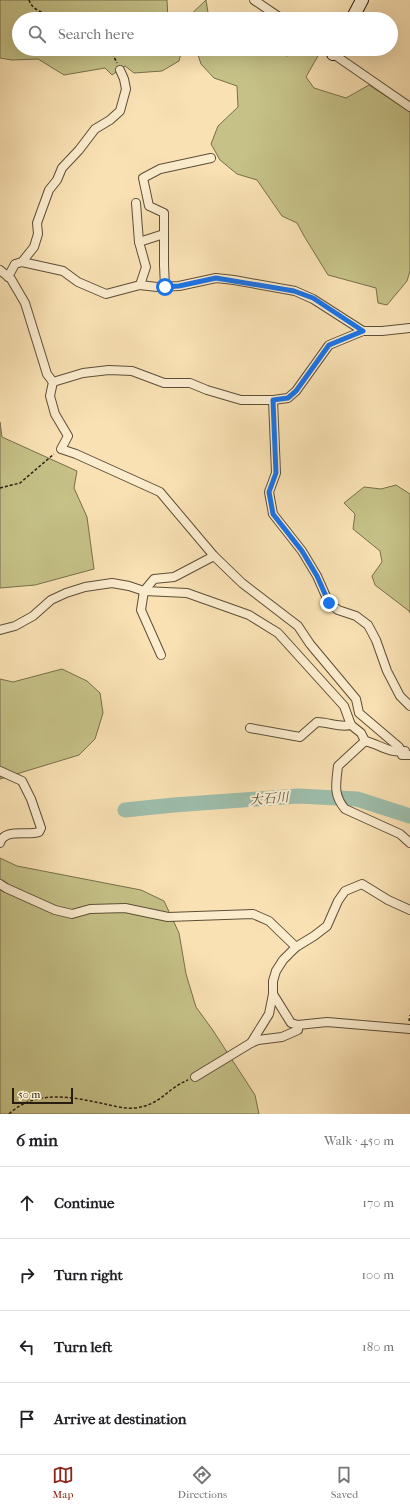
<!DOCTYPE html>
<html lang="en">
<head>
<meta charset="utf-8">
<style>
  body { margin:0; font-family:"IM FELL French Canon","Noto Serif JP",serif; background:#f6f6f6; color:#202124 }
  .scale { position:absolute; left:12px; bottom:10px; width:61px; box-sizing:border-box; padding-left:4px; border:2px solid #291d0f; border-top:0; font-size:11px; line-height:14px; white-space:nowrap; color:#291d0f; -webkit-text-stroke:3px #fbecce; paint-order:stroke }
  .stop { position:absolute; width:12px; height:12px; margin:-9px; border:3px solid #1a73e8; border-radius:50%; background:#fff }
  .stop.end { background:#1a73e8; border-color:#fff; box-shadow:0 1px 4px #0008 }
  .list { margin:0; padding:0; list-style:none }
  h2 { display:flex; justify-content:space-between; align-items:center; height:52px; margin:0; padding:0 16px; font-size:17px }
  h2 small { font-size:13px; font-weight:400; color:#757577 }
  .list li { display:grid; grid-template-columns:26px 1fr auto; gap:12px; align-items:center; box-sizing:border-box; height:72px; padding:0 16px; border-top:1px solid #e0e0e0 }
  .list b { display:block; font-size:15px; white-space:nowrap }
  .list em { font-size:13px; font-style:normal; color:#757577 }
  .icon { flex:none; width:22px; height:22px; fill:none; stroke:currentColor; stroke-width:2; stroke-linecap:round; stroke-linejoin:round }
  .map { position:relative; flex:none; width:410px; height:1114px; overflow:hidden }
  .search { position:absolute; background:#fff; box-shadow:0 4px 16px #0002; left:12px; right:12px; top:12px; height:44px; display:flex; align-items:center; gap:10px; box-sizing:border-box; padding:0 14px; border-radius:22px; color:#757577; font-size:15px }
  .sheet { height:340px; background:#fff }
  nav { display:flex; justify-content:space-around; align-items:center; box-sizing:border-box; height:56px; border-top:1px solid #e0e0e0; background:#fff; font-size:11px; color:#757577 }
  nav a { display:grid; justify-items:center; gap:2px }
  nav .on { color:#8f2418 }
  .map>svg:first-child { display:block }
</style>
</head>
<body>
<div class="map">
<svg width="410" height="1114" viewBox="0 0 410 1114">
  <rect width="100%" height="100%" fill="#f9e1b3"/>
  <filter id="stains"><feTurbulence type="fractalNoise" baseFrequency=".005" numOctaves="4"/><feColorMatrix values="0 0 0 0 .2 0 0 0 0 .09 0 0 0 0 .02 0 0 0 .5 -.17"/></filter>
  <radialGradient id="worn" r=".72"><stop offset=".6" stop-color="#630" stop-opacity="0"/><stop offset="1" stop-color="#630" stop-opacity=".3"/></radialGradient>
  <g fill="#c5c187" stroke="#776f4b">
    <polygon points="0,0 167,0 168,19 19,19 19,49 182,49 179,61 162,71 134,73 125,66 112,75 105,68 64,75 38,59 12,60 0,58"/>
    <polygon points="206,0 209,19 186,19"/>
    <polygon points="196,49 233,49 247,56 248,49 271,49 287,56 305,51 319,54 306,77 314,88 346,98 369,85 410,112 410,271 407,281 387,305 378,303 376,288 328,275 304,236 297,223 282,216 257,180 237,174 220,160 211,144 218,126 238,107 237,86 214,78 201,64"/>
    <polygon points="0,422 2,437 77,471 74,488 87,517 94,569 35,585 0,588"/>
    <polygon points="396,485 410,494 410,613 409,611 375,585 372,576 382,562 380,551 353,529 355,514 344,503 364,487 381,489"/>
    <polygon points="62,669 87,681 100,693 103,713 95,739 79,755 0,779 0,679 13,682"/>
    <polygon points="0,858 17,866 141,890 164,901 179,933 186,974 196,1007 212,1029 255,1095 259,1114 0,1114"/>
  </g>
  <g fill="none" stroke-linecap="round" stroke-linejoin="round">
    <polyline stroke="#9ebeac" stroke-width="15" points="125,810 174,805 298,796 357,799 410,816"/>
    <defs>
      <g id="street">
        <polyline points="254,0 282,19"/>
        <polyline points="326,49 410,107"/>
        <polyline points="136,203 139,242 146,267 140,285"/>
        <polyline points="139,242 164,234"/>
        <polyline points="22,262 34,247 38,234 37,223 49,190 57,180 62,168 79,150 95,129 110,120 120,111 126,89 124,79 120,70"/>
        <polyline points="0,270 11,279 25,303 47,374 53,382 83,373 109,370 132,371 164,383 190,383 207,390 241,400 273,400 288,398 296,391 329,345 363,331 382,331 410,328"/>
        <polyline points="8,277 15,264 22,262 63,271 78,282 106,294 140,285 157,287 179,286 216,278 234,280 295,291 313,299 363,331"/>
        <polyline points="165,287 164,265 164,213 149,206 143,178 160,169 211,158"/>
        <polyline points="53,382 50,396 55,414 68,436 61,449 76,454 160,492 214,556 242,583 298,626 310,644 356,699 359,713 399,747 402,755 410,755"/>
        <polyline points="273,400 276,473 269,492 273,514 302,551 317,576 329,603 338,610 356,616 368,625 376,640 387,671 400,696 410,706"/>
        <polyline points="0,630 15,626 33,616 51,600 66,593 85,587 112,583 129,586 144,591 187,593 249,615 278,633 344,706 351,725 361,733 365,741"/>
        <polyline points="161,655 141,610 144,591 154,579 174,577 214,556"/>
        <path d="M 250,728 L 300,737 L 317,722 C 328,722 340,728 351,725"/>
        <path d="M 405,751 C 390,754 379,744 365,741 L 338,766 C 336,784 333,795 345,809 L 400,834 L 410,843"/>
        <path d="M 0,771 L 22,781 L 31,799 L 41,828 L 39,832 C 27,836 4,828 0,843"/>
        <polyline points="0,884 6,888 55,910 72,914 90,909 125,908 168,917 253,914 269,921 296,947"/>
        <polyline points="410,910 388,900 362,884 345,891 338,901 327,926 314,936 296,947 283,960 276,971 273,981 273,994 291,1023 298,1025 327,1022 410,1029"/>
        <polyline points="251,1043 258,1040 282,1037 298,1030 298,1025"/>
        <polyline points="195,1077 251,1043 269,1014 273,994"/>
      </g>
      <g id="secondary">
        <polyline points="352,19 362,0"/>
        <polyline points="333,54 336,49"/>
      </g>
    </defs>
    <use href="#street" stroke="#5d4e38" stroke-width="10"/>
    <use href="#secondary" stroke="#291d0f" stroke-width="14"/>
    <g stroke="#291d0f" stroke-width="1.5" stroke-dasharray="3 2" stroke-linecap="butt">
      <path d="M 29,0 C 34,15 54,14 66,19"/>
      <polyline points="110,49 117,63"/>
      <polyline points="0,488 20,483 54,454"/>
      <polyline points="409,1021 410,1015"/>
      <path d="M 9,1114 C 36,1089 72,1097 105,1104 C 114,1106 125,1109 135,1108 C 161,1105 166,1089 188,1080"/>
    </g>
    <use href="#street" stroke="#fbecce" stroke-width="8"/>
    <use href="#secondary" stroke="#fbecce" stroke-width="12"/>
  </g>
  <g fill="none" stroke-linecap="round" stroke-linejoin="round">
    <polyline stroke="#1a73e8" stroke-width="5" points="165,287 179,286 216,278 294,291 313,298 363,331 329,345 296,391 288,398 273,400 276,473 269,492 273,514 302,551 317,576 329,603"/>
  </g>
  <g text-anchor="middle" stroke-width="4" stroke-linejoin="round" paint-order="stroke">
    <g font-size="13" font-style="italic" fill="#525546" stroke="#fbecce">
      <text transform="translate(269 798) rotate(-5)" y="5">大石川</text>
    </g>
  </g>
  <rect width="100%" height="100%" filter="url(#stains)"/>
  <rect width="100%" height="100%" fill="url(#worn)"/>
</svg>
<div class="scale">50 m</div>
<div class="stop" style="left:165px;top:287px"></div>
<div class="stop end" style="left:329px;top:603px"></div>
<div class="search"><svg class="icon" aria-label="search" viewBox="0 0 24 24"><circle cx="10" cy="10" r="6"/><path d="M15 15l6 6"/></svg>Search here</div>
</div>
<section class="sheet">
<h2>6 min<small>Walk · 450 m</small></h2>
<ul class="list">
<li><svg class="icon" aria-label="ahead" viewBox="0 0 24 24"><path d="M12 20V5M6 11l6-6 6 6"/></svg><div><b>Continue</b></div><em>170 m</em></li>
<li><svg class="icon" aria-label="right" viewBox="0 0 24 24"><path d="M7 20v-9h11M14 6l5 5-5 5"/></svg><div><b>Turn right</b></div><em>100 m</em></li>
<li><svg class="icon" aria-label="left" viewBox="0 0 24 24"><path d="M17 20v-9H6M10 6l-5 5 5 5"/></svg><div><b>Turn left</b></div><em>180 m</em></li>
<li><svg class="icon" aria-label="arrive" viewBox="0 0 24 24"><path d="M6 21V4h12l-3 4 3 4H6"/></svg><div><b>Arrive at destination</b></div></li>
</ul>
</section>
<nav>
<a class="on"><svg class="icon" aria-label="map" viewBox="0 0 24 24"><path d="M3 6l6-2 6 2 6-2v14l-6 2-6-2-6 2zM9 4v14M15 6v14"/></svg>Map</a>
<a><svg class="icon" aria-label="directions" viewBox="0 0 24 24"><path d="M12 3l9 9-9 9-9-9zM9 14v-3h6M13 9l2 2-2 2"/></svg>Directions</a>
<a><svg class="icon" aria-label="saved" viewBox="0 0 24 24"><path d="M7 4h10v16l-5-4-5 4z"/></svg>Saved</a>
</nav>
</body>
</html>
